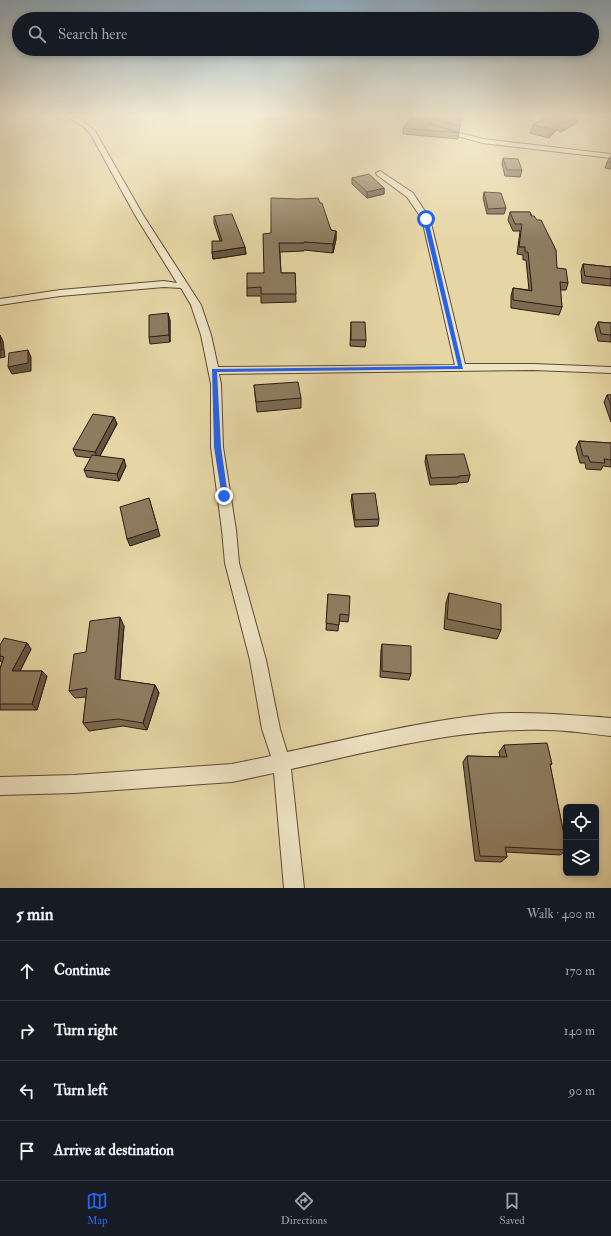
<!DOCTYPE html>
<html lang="en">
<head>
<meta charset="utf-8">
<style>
  body { margin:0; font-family:"IM FELL Double Pica",serif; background:#20242c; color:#f1f3f6 }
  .controls { position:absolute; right:12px; bottom:12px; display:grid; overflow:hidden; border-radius:6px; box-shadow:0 2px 6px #0003 }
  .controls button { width:36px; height:36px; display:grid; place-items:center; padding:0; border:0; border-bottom:1px solid #363941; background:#171b24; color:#f1f3f6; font:20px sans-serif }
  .stop { position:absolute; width:12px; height:12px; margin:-9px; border:3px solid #2563eb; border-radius:50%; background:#fff }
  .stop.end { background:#2563eb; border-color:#fff; box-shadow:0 1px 4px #0008 }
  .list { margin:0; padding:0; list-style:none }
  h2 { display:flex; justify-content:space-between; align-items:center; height:52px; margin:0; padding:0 16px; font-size:17px }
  h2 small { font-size:13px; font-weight:400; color:#9ea1a6 }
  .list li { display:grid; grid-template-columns:26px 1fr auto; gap:12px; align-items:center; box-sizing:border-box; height:60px; padding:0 16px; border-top:1px solid #363941 }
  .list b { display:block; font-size:15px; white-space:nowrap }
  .list em { font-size:13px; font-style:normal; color:#9ea1a6 }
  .icon { flex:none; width:22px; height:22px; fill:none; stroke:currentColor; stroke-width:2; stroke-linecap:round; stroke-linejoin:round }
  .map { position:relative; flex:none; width:611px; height:888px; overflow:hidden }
  .search { position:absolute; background:#171b24; box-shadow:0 2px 6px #0003; left:12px; right:12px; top:12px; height:44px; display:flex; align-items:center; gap:10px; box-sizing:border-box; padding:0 14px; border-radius:22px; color:#9ea1a6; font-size:15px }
  .sheet { height:292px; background:#171b24 }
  nav { display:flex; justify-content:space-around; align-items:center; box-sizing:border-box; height:56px; border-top:1px solid #363941; background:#171b24; font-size:11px; color:#9ea1a6 }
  nav a { display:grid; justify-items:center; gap:2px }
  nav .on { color:#2563eb }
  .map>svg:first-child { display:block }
</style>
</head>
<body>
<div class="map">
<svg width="611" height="888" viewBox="0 0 611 888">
  <rect width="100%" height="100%" fill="#e6d6a5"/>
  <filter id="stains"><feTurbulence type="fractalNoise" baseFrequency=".005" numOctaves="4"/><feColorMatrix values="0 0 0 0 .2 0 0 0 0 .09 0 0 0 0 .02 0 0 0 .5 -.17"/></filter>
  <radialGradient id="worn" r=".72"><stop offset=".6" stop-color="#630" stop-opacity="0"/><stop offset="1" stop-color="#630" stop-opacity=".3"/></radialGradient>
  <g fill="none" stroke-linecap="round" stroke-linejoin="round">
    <defs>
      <g id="minor">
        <path d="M 65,115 L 72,115 L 80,119 L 95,131 L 143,215 L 201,305 L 211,335 L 218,367 L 455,365 L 422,219 L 407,197 L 377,175 L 376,173 L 380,171 L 413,193 L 430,219 L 465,364 L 533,364 L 611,367 L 611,373 L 533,370 L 219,374 L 221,384 L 223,447 L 236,530 L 239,563 L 266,660 L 280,729 L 287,752 C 354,738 422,721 490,714 C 531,711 571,715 611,718 L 611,736 C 590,734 568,730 547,730 C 464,727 373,751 291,769 L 304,888 L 284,888 L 274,773 L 232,782 L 74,793 L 0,795 L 0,777 L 74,775 L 232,764 L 271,756 L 262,729 L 250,660 L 225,563 L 222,530 L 211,447 L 211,384 L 201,335 L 191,305 L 181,288 L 164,287 L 60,296 L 0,305 L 0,299 L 60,290 L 164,281 L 177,283 L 135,215 L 90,133 L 84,127 Z"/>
        <polygon points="539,115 547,115 544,117"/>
        <polygon points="601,115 611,115 611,118 602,116"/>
        <polygon points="444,129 483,139 611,154 611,158 483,143 442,132 442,130"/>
      </g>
    </defs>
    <use href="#minor" stroke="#5d4a38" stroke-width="2"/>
    <use href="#minor" fill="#efe4c4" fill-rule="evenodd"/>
  </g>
  <g fill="#7a6b52" stroke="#2f1b13">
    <polygon points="415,115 462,117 459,132 431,125 459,133 458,139 403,134 403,128"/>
    <polygon points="552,115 577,123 561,132 557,130 549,138 530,133 533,125"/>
    <polygon points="611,156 611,169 605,168 607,162"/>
    <polygon points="503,158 522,170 520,177 505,176 502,164"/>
    <polygon points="352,178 384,188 384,194 367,198 352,184"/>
    <polygon points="484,192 506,208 504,214 487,214 483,198"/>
    <polygon points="320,203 331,230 336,231 336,239 333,253 304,250 304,251 280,252 281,273 295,273 296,302 261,303 261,296 247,296 247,288 264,273 271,233"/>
    <polygon points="510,212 530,212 557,268 568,283 566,290 560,290 562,307 559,315 511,308 511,296 513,288 529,290 526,260 523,260 523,255 517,254 520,231 513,231 508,220"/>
    <polygon points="214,216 245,247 246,254 213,259 212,252 220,241 214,223"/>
    <polygon points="583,264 611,267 611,286 582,283 581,271"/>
    <polygon points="170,320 170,342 150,344 149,337"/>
    <polygon points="351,322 366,340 365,347 350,346"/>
    <polygon points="598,322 611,323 611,342 598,341 595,329"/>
    <polygon points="254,385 301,398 301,408 257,412"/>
    <polygon points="607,395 611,395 611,422 604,402"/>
    <polygon points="114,417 117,424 100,456 126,466 119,481 87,477 84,470 91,458 76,456 73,449"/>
    <polygon points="579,441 611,443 611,467 603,466 601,470 586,469 585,463 580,463 576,448"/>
    <polygon points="426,455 470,475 468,482 458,483 457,484 430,485 425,462"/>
    <polygon points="352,494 379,519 378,526 355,527 351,501"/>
    <polygon points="449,593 501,630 497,639 444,629 446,603"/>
    <polygon points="328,594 349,615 348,622 339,621 338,631 326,630"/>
    <polygon points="124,626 120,680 155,685 159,693 147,730 123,726 89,731 83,723 86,697 75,698 69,691 86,652"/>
    <polygon points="27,643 31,649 20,671 42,671 47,676 37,710 0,710 0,669 2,662 0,661 0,645"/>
    <polygon points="382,644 411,674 409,680 380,677 381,650"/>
    <polygon points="504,745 552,764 550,766 566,845 566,851 560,855 506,852 507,857 501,862 475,861 463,762 467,756 500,757 499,752"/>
  </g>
  <g fill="#635742" stroke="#2f1b13">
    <polygon points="579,115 577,123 561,132 563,123"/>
    <polygon points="432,119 431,125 428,126 429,120"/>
    <polygon points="560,122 557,130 549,138 551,129"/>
    <polygon points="384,188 384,194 367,198 367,192"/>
    <polygon points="336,231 336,239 333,253 333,244"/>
    <polygon points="245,247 246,254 213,259 212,252"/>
    <polygon points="168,313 170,320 170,342 169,335"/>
    <polygon points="0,335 3,341 5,357 0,358"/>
    <polygon points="28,350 31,357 31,371 12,374 8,367"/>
    <polygon points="114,417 117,424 98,459 95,452"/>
    <polygon points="124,459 126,466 119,481 117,474"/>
    <polygon points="149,498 160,536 130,546 127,539"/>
    <polygon points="120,617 124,626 119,687 115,679"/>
    <polygon points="27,643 31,649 17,677 12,671"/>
    <polygon points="42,671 47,676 37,710 32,704"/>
    <polygon points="155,685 159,693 147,730 143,723"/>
  </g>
  <g fill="#8e7c5f" stroke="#2f1b13">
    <polygon points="415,115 457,115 462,117 460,126 432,119 429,120 429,124 459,133 403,128"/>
    <polygon points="552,115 579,115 563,123 560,122 551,129 533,125"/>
    <polygon points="611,156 611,162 607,162"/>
    <polygon points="503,158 518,159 522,170 507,170"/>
    <polygon points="369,174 384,188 367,192 352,178"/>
    <polygon points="484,192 501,193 506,208 488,209"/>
    <polygon points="271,198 299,199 318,198 320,203 322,203 331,230 336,231 333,244 304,242 304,243 279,243 281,273 295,273 296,294 261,294 261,287 247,288 247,273 264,273 263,234 271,233"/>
    <polygon points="510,212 530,212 531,216 534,216 537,220 541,220 556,250 557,268 566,269 568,283 560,282 562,307 513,300 513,288 532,291 528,252 525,252 525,247 519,247 522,224 515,224"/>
    <polygon points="232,214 245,247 212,252 212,241 222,241 214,216"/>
    <polygon points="583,264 611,267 611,279 585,276"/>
    <polygon points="168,313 169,335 149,337 149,315"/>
    <polygon points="351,322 365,322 366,340 351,340"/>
    <polygon points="598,322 611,323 611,335 601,334"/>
    <polygon points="0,338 2,350 0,350"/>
    <polygon points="28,350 28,363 8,367 9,353"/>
    <polygon points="298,382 301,398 256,402 254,385"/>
    <polygon points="607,395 611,395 611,405"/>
    <polygon points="93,414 114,417 95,452 73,449"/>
    <polygon points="579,441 611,443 611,460 604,459 605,463 590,462 588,456 583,456"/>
    <polygon points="464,454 470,475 459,476 459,477 431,478 426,455"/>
    <polygon points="92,455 124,459 117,474 84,470"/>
    <polygon points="375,493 379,519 355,520 352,494"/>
    <polygon points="149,498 158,529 127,539 120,507"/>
    <polygon points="449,593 501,604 501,630 447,619"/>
    <polygon points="328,594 350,596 349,615 340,614 339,625 326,623"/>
    <polygon points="120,617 115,679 155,685 143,723 118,719 83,723 87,688 69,691 74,654 86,652 90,621"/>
    <polygon points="4,638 27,643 12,671 42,671 32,704 0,704 0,669 4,657 0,656 0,645"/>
    <polygon points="382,644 411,646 411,674 382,671"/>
    <polygon points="547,743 552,764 550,764 566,845 566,850 505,847 507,857 480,856 467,756 507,757 504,745"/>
  </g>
  <linearGradient id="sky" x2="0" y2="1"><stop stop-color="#8ea8b9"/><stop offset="0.48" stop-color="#f4edd6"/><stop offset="1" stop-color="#f4edd6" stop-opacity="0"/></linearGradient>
  <rect width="611" height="239" fill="url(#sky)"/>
  <polygon fill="#2563eb" points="426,218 428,219 463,369 217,372 221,447 228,496 227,498 222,498 214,447 212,369 458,366 423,219"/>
  <rect width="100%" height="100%" filter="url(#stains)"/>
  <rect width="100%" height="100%" fill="url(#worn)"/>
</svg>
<div class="controls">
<button><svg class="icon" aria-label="locate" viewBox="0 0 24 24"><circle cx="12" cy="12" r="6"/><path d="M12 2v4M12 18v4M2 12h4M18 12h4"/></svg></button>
<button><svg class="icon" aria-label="layers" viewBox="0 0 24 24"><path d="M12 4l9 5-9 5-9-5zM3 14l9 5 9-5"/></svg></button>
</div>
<div class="stop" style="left:426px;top:219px"></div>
<div class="stop end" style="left:224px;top:496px"></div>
<div class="search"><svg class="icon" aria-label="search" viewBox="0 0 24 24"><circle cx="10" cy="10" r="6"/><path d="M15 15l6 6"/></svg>Search here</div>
</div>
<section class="sheet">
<h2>5 min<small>Walk · 400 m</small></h2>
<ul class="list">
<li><svg class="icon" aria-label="ahead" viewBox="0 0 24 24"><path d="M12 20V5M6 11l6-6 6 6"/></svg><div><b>Continue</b></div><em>170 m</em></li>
<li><svg class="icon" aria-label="right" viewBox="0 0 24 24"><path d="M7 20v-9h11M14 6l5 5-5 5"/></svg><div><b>Turn right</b></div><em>140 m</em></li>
<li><svg class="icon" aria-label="left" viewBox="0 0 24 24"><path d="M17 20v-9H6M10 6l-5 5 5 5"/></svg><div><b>Turn left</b></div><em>90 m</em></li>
<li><svg class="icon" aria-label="arrive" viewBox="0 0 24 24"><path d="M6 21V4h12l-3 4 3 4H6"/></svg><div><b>Arrive at destination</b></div></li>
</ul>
</section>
<nav>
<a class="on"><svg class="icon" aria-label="map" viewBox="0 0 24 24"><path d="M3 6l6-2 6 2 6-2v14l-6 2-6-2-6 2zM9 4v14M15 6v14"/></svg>Map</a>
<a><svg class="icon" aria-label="directions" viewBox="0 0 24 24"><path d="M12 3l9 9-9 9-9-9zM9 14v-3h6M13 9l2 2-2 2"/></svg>Directions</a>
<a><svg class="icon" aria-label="saved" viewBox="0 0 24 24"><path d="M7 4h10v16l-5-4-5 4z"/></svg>Saved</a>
</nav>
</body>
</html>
